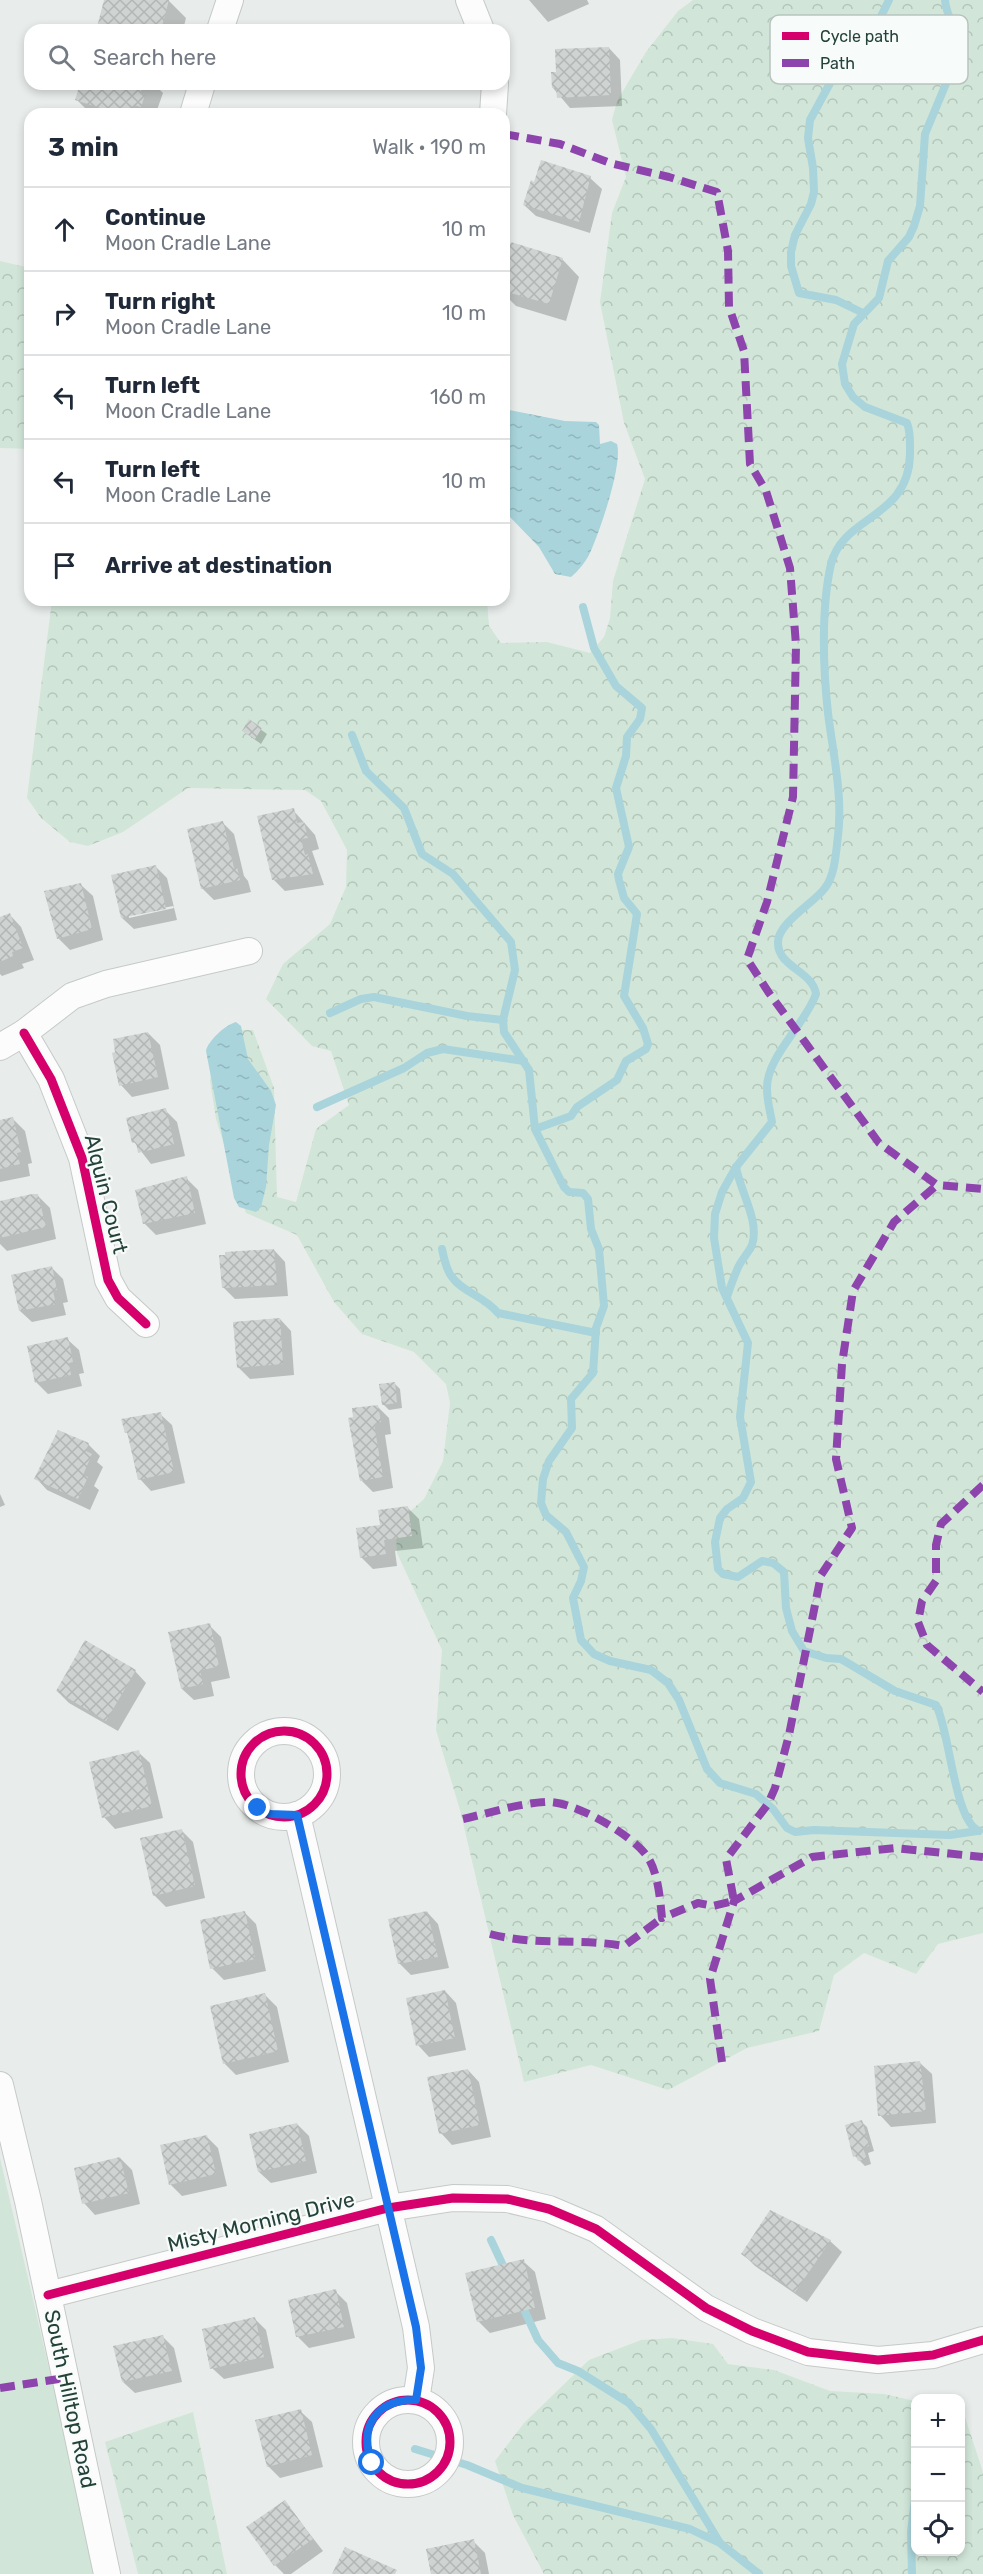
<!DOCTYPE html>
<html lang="en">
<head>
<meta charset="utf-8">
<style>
  body { margin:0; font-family:Rubik,sans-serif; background:#f2f2f3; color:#1f2937 }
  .controls { position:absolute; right:18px; bottom:18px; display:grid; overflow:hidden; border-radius:12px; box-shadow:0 3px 9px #0003 }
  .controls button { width:54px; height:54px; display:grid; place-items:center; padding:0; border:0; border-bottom:2px solid #e0e1e3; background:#fff; color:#1f2937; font:30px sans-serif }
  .stop { position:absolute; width:18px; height:18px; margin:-14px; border:4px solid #1a73e8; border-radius:50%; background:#fff }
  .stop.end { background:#1a73e8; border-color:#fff; box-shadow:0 2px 6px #0008 }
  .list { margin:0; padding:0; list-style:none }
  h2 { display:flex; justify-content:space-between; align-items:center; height:78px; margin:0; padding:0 24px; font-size:26px }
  h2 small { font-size:20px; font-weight:400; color:#747a83 }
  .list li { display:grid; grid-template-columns:39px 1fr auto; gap:18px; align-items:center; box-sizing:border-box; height:84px; padding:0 24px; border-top:2px solid #e0e1e3 }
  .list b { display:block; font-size:22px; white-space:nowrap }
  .list p { margin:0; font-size:20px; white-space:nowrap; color:#747a83 }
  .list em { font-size:20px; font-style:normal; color:#747a83 }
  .icon { flex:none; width:33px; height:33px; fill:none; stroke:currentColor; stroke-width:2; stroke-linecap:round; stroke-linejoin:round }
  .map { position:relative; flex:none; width:983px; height:2574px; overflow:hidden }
  .search { position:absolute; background:#fff; box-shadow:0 3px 9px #0003; left:24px; top:24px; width:486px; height:66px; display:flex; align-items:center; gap:15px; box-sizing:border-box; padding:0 21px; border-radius:18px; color:#747a83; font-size:22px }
  .panel { position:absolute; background:#fff; box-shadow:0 3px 9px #0003; left:24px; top:108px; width:486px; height:498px; border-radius:18px }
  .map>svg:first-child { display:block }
</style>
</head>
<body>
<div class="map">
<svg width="983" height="2574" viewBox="0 0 983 2574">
  <defs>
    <pattern id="forest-crowns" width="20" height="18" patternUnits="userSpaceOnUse" patternTransform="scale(1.5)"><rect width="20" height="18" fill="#d1e6d8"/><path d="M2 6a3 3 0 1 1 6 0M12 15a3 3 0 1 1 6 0" fill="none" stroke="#b3c6ba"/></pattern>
    <pattern id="water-ripples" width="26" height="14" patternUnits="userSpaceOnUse" patternTransform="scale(1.5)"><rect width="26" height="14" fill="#a9d4db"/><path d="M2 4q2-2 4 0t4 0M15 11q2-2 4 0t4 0" fill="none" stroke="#91b7bd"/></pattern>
    <pattern id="building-cross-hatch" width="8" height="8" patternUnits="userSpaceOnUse" patternTransform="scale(1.5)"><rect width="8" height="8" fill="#cfd4d2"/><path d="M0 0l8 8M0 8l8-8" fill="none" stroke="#b2b7b5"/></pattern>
  </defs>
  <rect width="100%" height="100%" fill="#e8edeb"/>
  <g fill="url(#forest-crowns)">
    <polygon points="693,0 983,0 983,1933 938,1944 916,1974 864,1953 834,1975 819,2031 747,2048 668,2090 591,2065 524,2082 460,1810 436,1730 442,1650 397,1553 396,1534 405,1516 424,1499 443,1461 450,1403 446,1384 414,1352 362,1334 334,1302 297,1235 246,1213 216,1119 210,1081 215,1040 232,1030 253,1030 274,1088 277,1197 296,1202 316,1129 349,1105 331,1051 312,1046 266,999 283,964 330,924 346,887 347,850 321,801 305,790 188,788 123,832 88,846 70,842 41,818 27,798 52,600 487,600 489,626 501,643 547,642 590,653 604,637 610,618 613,581 645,479 624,423 600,302 612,213 626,177 612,120 617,101 646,52 678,11"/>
    <polygon points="0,261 30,268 30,449 0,448"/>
    <polygon points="672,2338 713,2344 728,2364 774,2370 830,2391 884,2394 915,2401 916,2552 960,2552 961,2410 963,2411 983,2472 983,2574 544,2574 513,2515 495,2461 524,2423 589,2360 641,2340"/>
    <polygon points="193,2412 227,2574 138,2574 105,2442"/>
  </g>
  <polygon fill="#d1e6d8" points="0,2158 11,2205 97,2574 0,2574"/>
  <g fill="url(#water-ripples)">
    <path d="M 504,409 L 565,421 L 596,422 L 599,425 L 600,444 L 611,441 L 617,444 C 623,465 599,534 589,555 C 584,564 579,570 571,577 L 555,574 L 539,547 L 504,511 Z"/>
    <path d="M 236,1022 L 241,1026 L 248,1059 L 271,1091 L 276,1105 L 269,1145 L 266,1187 L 261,1207 L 256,1212 L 239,1207 L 234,1198 L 206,1051 C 208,1041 225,1025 236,1022 Z"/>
  </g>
  <g fill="#0003" fill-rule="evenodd">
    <polygon points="106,0 168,0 186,18 183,30 103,30 99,26"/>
    <polygon points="529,0 587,0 589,4 548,22"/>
    <polygon points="609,48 620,60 622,106 570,108 553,88 557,74"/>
    <polygon points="81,84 154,84 163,93 157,110 162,114 91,114 77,100"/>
    <polygon points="590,178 602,189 590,233 536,216 524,205"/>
    <polygon points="562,259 579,277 566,321 516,306 504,294 504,263"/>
    <polygon points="249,721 267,734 261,744 243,731"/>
    <polygon points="293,810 315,835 319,849 312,851 324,885 285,891 273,879"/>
    <polygon points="222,822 234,834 244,876 248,881 251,892 214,900 202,888"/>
    <path d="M 156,867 L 167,878 L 177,920 L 134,929 L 122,918 ZM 173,906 L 174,908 L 129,918 L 129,915 Z"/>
    <polygon points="81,885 93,896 103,940 70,950 58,938"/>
    <polygon points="10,915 21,927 34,960 22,964 24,968 2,976 0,974 0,919"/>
    <polygon points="148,1033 160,1045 169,1089 132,1097 121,1085 117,1053"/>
    <polygon points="165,1110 177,1122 185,1156 151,1164 134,1142"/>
    <polygon points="13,1119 25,1131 32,1163 28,1164 30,1176 0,1182 0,1122"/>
    <polygon points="186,1178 198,1190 206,1224 156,1235 144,1223"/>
    <polygon points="38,1196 50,1208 56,1239 7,1251 0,1244 0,1203"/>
    <polygon points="274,1250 285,1262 288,1296 235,1299 223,1287"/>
    <polygon points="52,1268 63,1279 68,1302 63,1303 66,1315 32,1322 20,1311"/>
    <polygon points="280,1319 291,1331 294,1375 250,1379 238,1367"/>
    <polygon points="67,1339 79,1350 84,1373 79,1374 82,1386 48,1394 36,1382"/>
    <polygon points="394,1383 400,1389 402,1408 389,1410 383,1404"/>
    <polygon points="377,1406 389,1418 391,1434 385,1435 393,1488 373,1492 361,1480 355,1418"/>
    <polygon points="160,1414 172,1425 185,1483 151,1491 140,1479 130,1436 126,1432"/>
    <polygon points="58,1431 88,1444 100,1456 97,1462 103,1467 94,1486 99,1490 90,1510 47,1490 36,1478"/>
    <polygon points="0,1494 5,1505 0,1507"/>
    <polygon points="407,1507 419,1519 423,1548 395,1551 397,1566 373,1569 361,1557 382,1526"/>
    <polygon points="209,1625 221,1637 230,1678 211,1682 214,1696 194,1700 182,1689"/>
    <polygon points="135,1671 146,1683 118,1731 69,1703 57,1691"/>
    <polygon points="138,1752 150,1763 163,1818 115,1829 104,1817"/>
    <polygon points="182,1831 193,1842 205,1898 166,1907 154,1895"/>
    <polygon points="244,1912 256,1924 266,1971 224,1980 212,1968"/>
    <polygon points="427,1912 438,1924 449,1968 411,1975 399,1963"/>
    <polygon points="445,1991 456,2003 466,2050 429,2057 418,2045"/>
    <polygon points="265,1995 277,2007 289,2062 236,2075 224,2063"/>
    <polygon points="920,2063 932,2074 936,2123 891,2127 880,2115"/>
    <polygon points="468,2070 479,2082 491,2137 452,2145 441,2133"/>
    <polygon points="862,2122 867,2127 874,2151 868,2153 871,2164 865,2166 855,2156"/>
    <polygon points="297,2124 309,2136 317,2173 271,2183 259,2172 251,2135"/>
    <polygon points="206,2136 218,2148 227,2186 182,2196 170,2184"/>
    <polygon points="120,2158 132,2170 140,2204 95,2215 84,2203"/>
    <polygon points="830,2241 842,2252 807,2302 755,2266 743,2254"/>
    <polygon points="523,2261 535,2272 546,2319 490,2333 478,2321"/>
    <polygon points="335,2291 347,2303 355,2338 309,2348 297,2336"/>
    <polygon points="254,2318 266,2330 274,2368 224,2379 212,2368"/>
    <polygon points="162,2336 174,2348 182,2382 135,2393 123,2382"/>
    <polygon points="300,2411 312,2422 323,2467 280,2478 268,2466"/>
    <polygon points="285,2502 323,2551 291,2574 284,2574 275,2565 248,2528"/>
    <polygon points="473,2541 485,2553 489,2574 432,2574"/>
  </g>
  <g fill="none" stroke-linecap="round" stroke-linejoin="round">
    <g stroke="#a9d4db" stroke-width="8">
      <path d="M 945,0 C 946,18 959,31 960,50 L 925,134 L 920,206 L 914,226 L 909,237 L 888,261 L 879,298 L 854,324 L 842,364 L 845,384 L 853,397 L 865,407 L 907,423 C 911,433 910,443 910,454 C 909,519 843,515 831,564 C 821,608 823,668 828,713 C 833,754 843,795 838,836 C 836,852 835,875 825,888 C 814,903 778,923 778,942 C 777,967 813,971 816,994 C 805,1025 766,1057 767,1089 C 767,1100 770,1111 772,1122 L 736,1167 L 722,1192 L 715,1214 L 714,1238 L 722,1288 L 748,1343 L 740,1417 L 751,1482 L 743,1498 L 727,1509 L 720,1518 L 715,1542 L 718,1569 L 723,1574 L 738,1577 L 762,1561 L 773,1563 L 784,1572 L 786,1608 L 792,1631 L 804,1651 L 826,1658 L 841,1659 L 895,1691 L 936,1705 C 950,1731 954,1821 979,1831"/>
      <polyline points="863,313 836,300 799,293 791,266 791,252 795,235 811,204 814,192 813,168 808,138 810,120 835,74 871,37 889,0"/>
      <polyline points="352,735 366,771 404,808 422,854 453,874 511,942 515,970 503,1020 504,1032 529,1070 535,1129 564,1187 569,1192 583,1193 588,1199 591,1229 599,1249 604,1306 596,1328 593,1373 571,1399 572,1428 549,1461 543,1479 541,1503 546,1515 566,1532 584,1567 581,1581 573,1598 581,1640 594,1654 610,1661 651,1670 668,1683 679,1700 707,1769 720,1783 756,1794 773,1809 787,1828 795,1832 814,1830 950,1835 977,1831"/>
      <polyline points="330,1013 361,999 374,997 467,1016 503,1020"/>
      <polyline points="317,1107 404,1068 427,1053 443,1049 524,1061"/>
      <polyline points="535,1129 571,1116 577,1107 617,1080 626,1061 646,1049 648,1044 643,1028 624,996 637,914 624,898 619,880 618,874 629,847 616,788 626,756 627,737 640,719 642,708 616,686 594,648 583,607"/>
      <path d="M 442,1249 C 444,1258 446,1270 452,1277 C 462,1292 484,1296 498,1313 L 596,1333"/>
      <path d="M 727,1297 C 730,1288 733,1279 737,1270 C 740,1261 748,1254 752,1245 C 760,1221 740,1191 736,1167"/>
      <polyline points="491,2240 507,2274"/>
      <polyline points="521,2303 538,2340 558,2363 578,2371 629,2403 651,2429 720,2543"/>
      <polyline points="415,2449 467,2465 522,2488 690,2529 720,2543 759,2574"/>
      <polyline points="912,2574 911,2532 915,2499"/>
    </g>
  </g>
  <g fill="url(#building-cross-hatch)">
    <polygon points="104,0 169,0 161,30 110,30 97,27"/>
    <polygon points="609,47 611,95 557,98 556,88 552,88 551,72 556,72 555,49"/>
    <polygon points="80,84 143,84 140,94 145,95 141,107 134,105 132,114 120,114 75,100"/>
    <polygon points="541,160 591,176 579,222 523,205 531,180 534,182"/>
    <polygon points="511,242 563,258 549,304 504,291 504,260"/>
    <polygon points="249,719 262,728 255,739 242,731"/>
    <polygon points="294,808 297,823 304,822 308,838 301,839 305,855 308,854 313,874 272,880 257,816"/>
    <polygon points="223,821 234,868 237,867 240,880 201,889 187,829"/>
    <polygon points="156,865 166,909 121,918 111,875"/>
    <polygon points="81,883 92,929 57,939 44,891"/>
    <polygon points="10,913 23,948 12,952 13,956 0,962 0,917"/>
    <polygon points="148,1032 158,1077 119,1086 112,1053 115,1052 113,1039"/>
    <polygon points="166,1108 174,1144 138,1153 136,1142 132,1143 126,1118"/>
    <polygon points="13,1117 21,1152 17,1153 20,1164 0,1169 0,1120"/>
    <polygon points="187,1176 195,1213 143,1224 135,1190"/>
    <polygon points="32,1194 38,1194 46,1227 0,1238 0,1201"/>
    <polygon points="274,1249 277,1285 222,1288 219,1255 225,1255 225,1252"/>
    <polygon points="52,1266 57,1290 53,1291 56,1304 19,1311 11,1275"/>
    <polygon points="280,1318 283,1364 237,1368 233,1322"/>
    <polygon points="68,1337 73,1362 69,1363 71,1375 35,1383 27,1346"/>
    <polygon points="395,1382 397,1403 382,1405 379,1384"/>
    <polygon points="378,1405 381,1422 374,1424 383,1477 360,1481 348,1418 353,1417 352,1408"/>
    <polygon points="161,1412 174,1472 138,1480 127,1432 125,1433 121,1419"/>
    <polygon points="58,1430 89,1443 86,1451 92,1454 83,1475 88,1477 78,1499 34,1479"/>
    <polygon points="408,1506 412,1536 384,1540 386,1554 360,1558 356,1528 380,1525 378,1510"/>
    <polygon points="210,1623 219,1666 200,1671 203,1684 181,1689 168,1632"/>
    <polygon points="85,1640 136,1670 106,1721 56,1691"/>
    <polygon points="139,1750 152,1806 102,1818 89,1762"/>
    <polygon points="182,1829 195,1886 153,1896 140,1838"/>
    <polygon points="245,1911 255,1959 210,1969 200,1920"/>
    <polygon points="427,1911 438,1957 398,1964 388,1919"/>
    <polygon points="445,1990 455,2038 416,2046 406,1998"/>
    <polygon points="265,1993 278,2051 223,2064 210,2006"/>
    <polygon points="920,2061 926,2111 878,2116 874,2066"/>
    <polygon points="468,2069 480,2125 439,2134 427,2077"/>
    <polygon points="862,2120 869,2146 863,2148 867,2159 858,2161 856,2156 853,2157 845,2125"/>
    <polygon points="297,2123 306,2161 258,2172 249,2134"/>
    <polygon points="207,2135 216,2174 169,2185 160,2145"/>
    <polygon points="120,2157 129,2193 82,2204 74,2168"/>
    <polygon points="770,2210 831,2240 795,2292 741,2254"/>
    <polygon points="524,2259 535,2308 477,2322 465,2273"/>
    <polygon points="336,2289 344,2327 296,2337 288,2300"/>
    <polygon points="255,2317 264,2357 210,2369 202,2329"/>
    <polygon points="163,2335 172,2371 122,2382 113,2346"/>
    <polygon points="301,2409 312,2455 267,2467 255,2420"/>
    <polygon points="285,2500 313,2539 274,2566 246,2527"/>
    <polygon points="474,2539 481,2574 431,2574 426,2549"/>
    <polygon points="345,2547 397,2570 395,2574 332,2574"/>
  </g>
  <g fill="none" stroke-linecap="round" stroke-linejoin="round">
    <defs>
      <g id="street">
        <polyline points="469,0 481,30"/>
        <polyline points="220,30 230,0"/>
        <polyline points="193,114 202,84"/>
        <polyline points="493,114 495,84"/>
        <polyline points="24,1033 51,1079 82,1158 108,1280 118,1298 146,1324"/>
        <polyline points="0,1047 24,1033 72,996 106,984 249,951"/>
        <circle cx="284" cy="1774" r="43"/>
        <polyline points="297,1815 416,2327 421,2368 416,2400"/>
        <polyline points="0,2085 28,2201 107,2574"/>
        <polyline points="48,2295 388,2208 453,2198 507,2199 549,2209 596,2229 706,2308 752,2331 808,2352 878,2360 933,2355 983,2340"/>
        <circle cx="408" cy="2442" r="42"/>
      </g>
    </defs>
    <use href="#street" stroke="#c5cac8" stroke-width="28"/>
    <use href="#street" stroke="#fcfcfc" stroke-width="26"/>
    <g stroke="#8e44ad" stroke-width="8" stroke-dasharray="15 8" stroke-linecap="butt">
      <polyline points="504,134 560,144 610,163 669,177 717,192 728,251 729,307 744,351 750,464 766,491 790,568 796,645 793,797 767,902 747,959 769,993 879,1143 937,1185 983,1189"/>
      <polyline points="983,1485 941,1524 936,1545 936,1581 922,1601 918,1622 927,1645 983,1692"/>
      <path d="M 463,1819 C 489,1813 517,1804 544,1802 C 571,1799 631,1834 647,1856 C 658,1872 660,1898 662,1918 L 698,1903 L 713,1906 L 734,1901 L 726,1859 L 768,1804 L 775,1788 L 789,1735 L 821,1575 L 852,1528 L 836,1459 L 842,1364 L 853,1291 L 894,1222 L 937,1185"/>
      <path d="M 490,1934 C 535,1946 580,1938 624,1946 L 662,1918"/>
      <polyline points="722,2062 710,1979 734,1901 812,1857 895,1848 983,1857"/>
      <polyline points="0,2388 65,2378"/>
    </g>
    <defs>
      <g id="cycleway">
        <polyline points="24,1033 51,1079 82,1158 108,1280 118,1298 146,1324"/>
        <circle cx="284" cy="1774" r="43"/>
        <polyline points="48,2295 388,2208 453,2198 507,2199 549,2209 596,2229 706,2308 752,2331 808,2352 878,2360 933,2355 983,2340"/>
        <circle cx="408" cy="2442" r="42"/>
      </g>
    </defs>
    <use href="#cycleway" stroke="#f7fbf9" stroke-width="13"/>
    <use href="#cycleway" stroke="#d6006c" stroke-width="9"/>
  </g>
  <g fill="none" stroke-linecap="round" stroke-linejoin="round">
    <path stroke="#1a73e8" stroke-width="8" d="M 258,1808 L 270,1814 L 297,1815 L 416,2327 L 421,2368 L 416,2400 C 377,2399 358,2426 372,2463"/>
  </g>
  <g text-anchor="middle" stroke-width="4.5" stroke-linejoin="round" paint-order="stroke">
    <g font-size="21" fill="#24423a" stroke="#f7fbf9">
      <text transform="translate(106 1194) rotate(76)" y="7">Alquin Court</text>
      <text transform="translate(261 2222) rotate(-14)" y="7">Misty Morning Drive</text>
      <text transform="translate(70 2399) rotate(78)" y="7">South Hilltop Road</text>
    </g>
  </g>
  <rect x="770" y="15" width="198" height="69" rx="9" fill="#f7fbf9" stroke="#b8c4c0" stroke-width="1.5"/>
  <rect x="782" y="32" width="27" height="8" fill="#d6006c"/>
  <rect x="782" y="59" width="27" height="8" fill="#8e44ad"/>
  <g font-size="16" fill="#24423a">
    <text x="820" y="42">Cycle path</text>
    <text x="820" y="69">Path</text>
  </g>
</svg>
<div class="controls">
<button>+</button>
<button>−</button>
<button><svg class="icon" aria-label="locate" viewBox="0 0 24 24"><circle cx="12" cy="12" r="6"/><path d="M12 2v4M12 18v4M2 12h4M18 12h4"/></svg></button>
</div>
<div class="stop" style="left:372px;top:2463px"></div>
<div class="stop end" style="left:258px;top:1808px"></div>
<div class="search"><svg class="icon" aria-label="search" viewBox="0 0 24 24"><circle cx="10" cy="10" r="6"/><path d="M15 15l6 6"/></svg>Search here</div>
<section class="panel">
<h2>3 min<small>Walk · 190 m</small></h2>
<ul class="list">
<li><svg class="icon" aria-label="ahead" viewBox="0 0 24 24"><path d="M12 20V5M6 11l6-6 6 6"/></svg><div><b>Continue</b><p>Moon Cradle Lane</p></div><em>10 m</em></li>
<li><svg class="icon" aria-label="right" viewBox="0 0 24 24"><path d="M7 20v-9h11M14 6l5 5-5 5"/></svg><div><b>Turn right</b><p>Moon Cradle Lane</p></div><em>10 m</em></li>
<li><svg class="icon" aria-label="left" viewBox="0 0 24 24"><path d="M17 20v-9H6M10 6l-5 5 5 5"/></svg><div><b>Turn left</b><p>Moon Cradle Lane</p></div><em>160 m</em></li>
<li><svg class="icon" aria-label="left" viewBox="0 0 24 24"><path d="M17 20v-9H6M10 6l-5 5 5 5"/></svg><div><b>Turn left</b><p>Moon Cradle Lane</p></div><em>10 m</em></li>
<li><svg class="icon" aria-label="arrive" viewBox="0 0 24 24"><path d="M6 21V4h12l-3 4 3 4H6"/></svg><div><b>Arrive at destination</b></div></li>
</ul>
</section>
</div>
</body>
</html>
